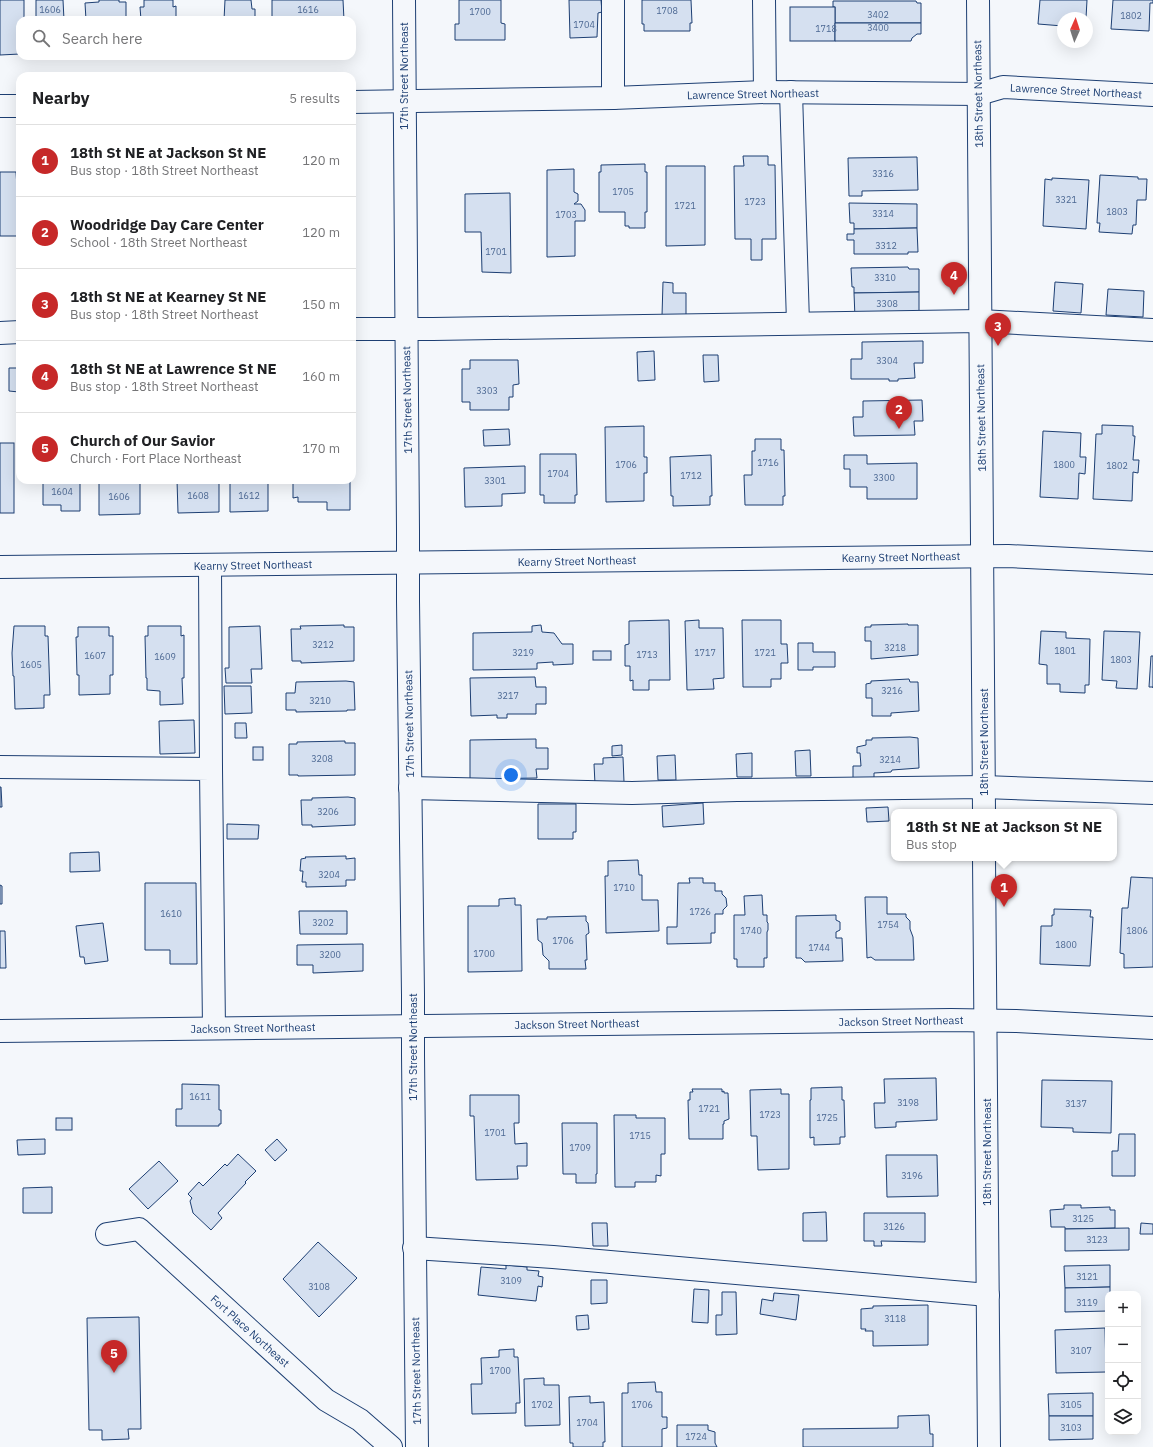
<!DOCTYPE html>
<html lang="en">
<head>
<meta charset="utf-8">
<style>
  body { margin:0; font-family:"IBM Plex Sans",sans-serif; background:#f2f2f2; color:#202124 }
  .controls { position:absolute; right:12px; bottom:12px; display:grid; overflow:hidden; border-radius:8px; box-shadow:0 4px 16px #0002 }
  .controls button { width:36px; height:36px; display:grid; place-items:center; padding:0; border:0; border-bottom:1px solid #e0e0e0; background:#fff; color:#202124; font:20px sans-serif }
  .compass { position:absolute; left:1057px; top:12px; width:36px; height:36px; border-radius:50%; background:#fff; box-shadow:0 4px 16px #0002; rotate:3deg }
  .you { position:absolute; left:511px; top:775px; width:14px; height:14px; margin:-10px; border:3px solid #fff; border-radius:50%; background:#1a73e8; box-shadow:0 0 0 6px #1a73e833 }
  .badge { display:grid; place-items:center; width:26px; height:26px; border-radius:50%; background:#c62828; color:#fff; font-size:13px; font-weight:700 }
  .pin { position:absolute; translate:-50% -33px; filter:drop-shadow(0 1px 2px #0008) }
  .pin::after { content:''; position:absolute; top:21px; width:14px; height:12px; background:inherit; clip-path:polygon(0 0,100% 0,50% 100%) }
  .popup { position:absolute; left:891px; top:809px; width:226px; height:52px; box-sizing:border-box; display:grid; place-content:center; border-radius:8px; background:#fff; filter:drop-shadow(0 1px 3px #0005); font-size:13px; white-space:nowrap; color:#757577 }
  .popup b { font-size:15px; color:#202124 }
  .popup::after { content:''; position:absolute; left:50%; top:100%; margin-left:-8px; border:8px solid transparent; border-top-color:#fff }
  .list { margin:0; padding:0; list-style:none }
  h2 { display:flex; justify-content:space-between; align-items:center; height:52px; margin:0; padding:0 16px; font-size:17px }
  h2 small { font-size:13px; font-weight:400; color:#757577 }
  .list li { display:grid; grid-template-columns:26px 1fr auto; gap:12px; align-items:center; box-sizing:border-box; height:72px; padding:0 16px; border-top:1px solid #e0e0e0 }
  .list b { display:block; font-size:15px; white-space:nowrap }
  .list p { margin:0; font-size:13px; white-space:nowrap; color:#757577 }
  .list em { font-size:13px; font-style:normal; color:#757577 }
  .icon { flex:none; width:22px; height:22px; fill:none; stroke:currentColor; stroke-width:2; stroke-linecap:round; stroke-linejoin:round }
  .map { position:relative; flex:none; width:1153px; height:1447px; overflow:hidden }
  .search { position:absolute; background:#fff; box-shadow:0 4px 16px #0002; left:16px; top:16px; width:340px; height:44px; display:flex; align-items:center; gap:10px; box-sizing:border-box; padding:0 14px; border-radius:12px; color:#757577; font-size:15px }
  .panel { position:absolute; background:#fff; box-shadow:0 4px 16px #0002; left:16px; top:72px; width:340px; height:412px; border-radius:12px }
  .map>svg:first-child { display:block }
</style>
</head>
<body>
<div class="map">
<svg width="1153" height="1447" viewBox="0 0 1153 1447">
  <rect width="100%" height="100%" fill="#f4f7fb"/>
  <g fill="#d5e0f0" stroke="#1d3f73">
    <polygon points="0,0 24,0 24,20 20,20 20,54 0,55"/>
    <polygon points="36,0 63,0 64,20 36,20"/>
    <polygon points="99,0 119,0 119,2 126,2 126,20 86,20 85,3 99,2"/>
    <polygon points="144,0 173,0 173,7 176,6 176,20 141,20 140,7 144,7"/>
    <polygon points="225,0 251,0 252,9 255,9 255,20 224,20"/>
    <polygon points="272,0 343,0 344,20 272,20"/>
    <polygon points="459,0 501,0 501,23 505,24 505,40 455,40 455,24 459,24"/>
    <polygon points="569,0 601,0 602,12 598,13 597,37 570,38"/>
    <polygon points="642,0 691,0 692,23 690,23 690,31 644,31 644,24 642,24"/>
    <polygon points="1040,0 1087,0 1086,18 1063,18 1063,26 1038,24"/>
    <polygon points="1113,0 1153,0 1153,3 1150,3 1149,31 1111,29"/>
    <polygon points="833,1 916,1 917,3 921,3 921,23 835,23 835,7 833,7"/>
    <rect x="790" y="7" width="45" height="34"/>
    <polygon points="835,23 921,23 921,34 917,34 912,38 911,41 835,41"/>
    <polygon points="743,156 768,156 768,165 775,165 776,239 762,239 762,260 751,260 751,239 735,239 734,166 744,166"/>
    <polygon points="917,157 918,190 862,191 862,196 849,196 848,158"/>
    <polygon points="645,164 645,172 647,172 647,212 645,212 645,228 629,228 629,226 625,226 625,212 599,212 599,172 601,172 601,165"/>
    <polygon points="666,166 705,166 705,245 666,246"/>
    <polygon points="574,169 574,192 578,194 578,201 574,204 581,204 585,210 585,221 575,221 575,256 547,257 547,170"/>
    <polygon points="0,172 16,172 17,187 18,187 19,236 0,236"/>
    <polygon points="1100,175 1138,177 1138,179 1147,179 1146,200 1137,200 1136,225 1133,225 1132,234 1099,232 1100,223 1097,223"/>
    <polygon points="1052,178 1089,180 1086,229 1043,226 1045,179 1052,180"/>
    <polygon points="510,193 511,273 482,272 481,232 465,232 465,194"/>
    <polygon points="849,203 917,204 917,228 854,229 854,223 850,223"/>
    <polygon points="917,228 918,252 908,252 908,254 854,254 854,240 847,240 847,234 854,234 854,229"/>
    <rect x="18" y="258" width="2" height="11"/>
    <polygon points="908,267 909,269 919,269 919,292 854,293 854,287 852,287 851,268"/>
    <polygon points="663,282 673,283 673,293 686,293 686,316 662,316"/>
    <polygon points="1055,282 1083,284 1081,313 1053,311"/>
    <polygon points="1108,289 1144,291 1143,317 1106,315"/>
    <polygon points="919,292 919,316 855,318 854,293"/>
    <polygon points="923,341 923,363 914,363 915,378 898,379 898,381 889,381 889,379 851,379 851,359 862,359 862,342"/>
    <polygon points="654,351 655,380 638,381 637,352"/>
    <polygon points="703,355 718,355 719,381 704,382"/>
    <polygon points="470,360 518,360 519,384 513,385 513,397 509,397 509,410 470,410 470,402 462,402 462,369 470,369"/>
    <polygon points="9,368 20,368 19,392 9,391"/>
    <polygon points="922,400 923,421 914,421 915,435 854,436 853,417 863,417 863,401"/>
    <polygon points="1102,425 1133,426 1133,436 1135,436 1133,460 1139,460 1138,473 1133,472 1132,501 1093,499 1096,434 1102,434"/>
    <polygon points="644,426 644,457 647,457 647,473 644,473 644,501 606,502 605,427"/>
    <polygon points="509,429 510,445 484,446 483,430"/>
    <polygon points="1043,431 1081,433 1080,457 1086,457 1085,474 1079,473 1078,499 1040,497"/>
    <polygon points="755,439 781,439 781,450 784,450 785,496 783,496 783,505 745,505 744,475 752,475 752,451 755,451"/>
    <rect x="0" y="443" width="14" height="70"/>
    <polygon points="540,454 576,454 577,495 575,495 575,503 544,503 544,495 540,495"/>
    <polygon points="711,455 712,496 710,496 710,505 673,506 673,496 671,496 670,457"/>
    <polygon points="844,455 867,455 867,464 917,463 917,499 867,499 867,487 850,487 850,469 844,469"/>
    <polygon points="525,466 525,493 502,494 502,506 465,507 464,468"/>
    <polygon points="43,480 80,480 80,511 61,511 61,505 43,505"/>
    <polygon points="99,480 140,480 140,514 99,515"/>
    <polygon points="177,480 219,480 219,512 178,513"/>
    <polygon points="230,480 268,480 268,511 230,512"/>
    <polygon points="293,480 350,480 350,510 327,510 327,502 298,502 298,497 293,498"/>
    <polygon points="669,620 670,680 649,680 649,690 633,690 633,680 630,681 630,666 625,666 625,645 629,644 629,621"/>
    <polygon points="699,620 699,628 723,628 724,678 713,679 714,689 687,690 685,621"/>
    <polygon points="742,620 781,620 781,644 787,644 788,663 781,663 781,679 771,679 771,687 743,687"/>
    <polygon points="908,624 908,625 918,625 918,655 871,659 871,641 865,641 865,627 871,627 871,625"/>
    <polygon points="344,625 344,627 354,627 354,661 301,663 301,661 292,661 291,629 301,629 300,626"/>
    <polygon points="541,625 542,632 554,633 562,644 573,644 573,664 553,665 553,662 537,663 537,669 473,670 473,633 532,632 532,626"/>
    <polygon points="14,626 45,626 45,636 48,636 50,695 44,695 44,708 15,709 14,676 13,676 12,653"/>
    <polygon points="148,626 181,626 181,636 184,635 184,678 182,678 183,704 160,705 160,691 147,690 147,678 146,678 145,636 148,636"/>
    <polygon points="260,626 262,669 251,669 252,683 226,683 225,668 229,668 229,627"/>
    <polygon points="78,627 109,627 109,636 113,636 113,675 110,675 110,694 79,695 79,675 77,675 76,637 78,637"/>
    <polygon points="1041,631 1066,632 1066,638 1090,639 1089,685 1085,685 1085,693 1060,692 1060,684 1047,684 1047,665 1039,664"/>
    <polygon points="1104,631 1140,632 1137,689 1116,688 1117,681 1102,680"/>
    <polygon points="798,643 813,643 813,652 835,652 835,667 813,667 813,670 798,670"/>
    <rect x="593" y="651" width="18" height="9"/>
    <polygon points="1151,656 1153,656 1153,688 1153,687 1149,687"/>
    <polygon points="535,677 536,687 546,687 546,704 536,704 536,714 507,714 507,718 497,718 497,715 471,716 470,678"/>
    <polygon points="909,679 910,682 918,682 919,711 891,713 891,716 872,716 872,698 866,698 866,684 871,683 871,681"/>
    <polygon points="346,681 354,682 355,710 347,710 347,711 296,712 296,710 286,710 286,693 295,693 296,682"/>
    <polygon points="224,686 251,686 252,713 225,714"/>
    <polygon points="194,720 195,753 160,754 159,721"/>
    <polygon points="235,723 246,723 247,738 235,738"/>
    <polygon points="910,737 918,738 919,768 892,770 891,772 874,773 874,780 853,781 853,766 861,766 860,753 857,753 857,747 866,745 866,740 872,740 872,738"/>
    <polygon points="536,739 536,748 548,748 548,769 536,769 537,778 470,779 470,740"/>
    <polygon points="345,741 345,743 355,743 355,775 298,776 298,775 289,775 289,744 297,744 297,742"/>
    <polygon points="622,745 622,755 612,756 612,746"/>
    <rect x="253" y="747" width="10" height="13"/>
    <polygon points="810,750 811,776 796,776 795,751"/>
    <polygon points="752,753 752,777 737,777 736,754"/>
    <polygon points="675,755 676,780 658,780 657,756"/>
    <polygon points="623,757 624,782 595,784 594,764 603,764 603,758"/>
    <polygon points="0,787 1,787 2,807 0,807"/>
    <polygon points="348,797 355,798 355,825 312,827 312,825 302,825 301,800 312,800 312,798"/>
    <polygon points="703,803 704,824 663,827 662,806"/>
    <polygon points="538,804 576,804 576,832 573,832 573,839 538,839"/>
    <polygon points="888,807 889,821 867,822 866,808"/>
    <polygon points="227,824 259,825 258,839 227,839"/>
    <polygon points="99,852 100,871 70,872 70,853"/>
    <polygon points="346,856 346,859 355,858 355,880 346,880 346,886 306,887 306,882 302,882 303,871 300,871 301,859 306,858 305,857"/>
    <polygon points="638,860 639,875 642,875 642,900 658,900 659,931 606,933 605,876 608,876 608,861"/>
    <polygon points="1131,877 1153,878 1153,967 1124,968 1124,954 1120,953 1122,908 1128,908"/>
    <polygon points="689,878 703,878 703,883 715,883 715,891 722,891 722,894 726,898 727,906 723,910 723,914 715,914 715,933 711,933 711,943 667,944 667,927 677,927 678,883 690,883"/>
    <polygon points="145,883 196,883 197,964 170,964 170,950 145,950"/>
    <polygon points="0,885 2,886 2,904 0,904"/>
    <polygon points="762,895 763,915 767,915 767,922 768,923 768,930 767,932 767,958 764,958 764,967 737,967 737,959 734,959 734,915 745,915 744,896"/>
    <polygon points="865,897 887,897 887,914 906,914 906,917 910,921 910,929 913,937 914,960 875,960 871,957 867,958"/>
    <polygon points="515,898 515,905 521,905 522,971 468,972 468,906 499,906 499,899"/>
    <polygon points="1054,909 1091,910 1090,917 1093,917 1090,966 1040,964 1041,926 1052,926 1052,915 1054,915"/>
    <polygon points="299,911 347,911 347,934 300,934"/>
    <polygon points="836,915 836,920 840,922 840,930 836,932 836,938 842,938 843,961 805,962 801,958 796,958 796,916"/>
    <polygon points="586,916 586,921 588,923 589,933 586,935 587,960 585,960 586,969 549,969 549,961 543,955 542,943 538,940 537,919 547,919 547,917"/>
    <polygon points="103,923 108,961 85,964 84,957 80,957 76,926"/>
    <polygon points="0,931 5,931 6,968 0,968"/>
    <polygon points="363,944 363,971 313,973 313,965 297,965 297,945"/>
    <polygon points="936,1078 937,1120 896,1122 896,1127 875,1128 874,1103 885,1103 884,1079"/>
    <polygon points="1042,1080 1112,1081 1111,1133 1073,1132 1073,1128 1041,1127"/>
    <polygon points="182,1084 219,1085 219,1110 221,1110 221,1124 219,1124 219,1126 176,1126 176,1109 182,1109"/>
    <polygon points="842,1087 842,1100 844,1100 845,1137 840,1137 840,1144 814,1145 814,1137 810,1138 810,1100 811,1100 811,1088"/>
    <polygon points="692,1089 722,1089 722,1092 724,1091 724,1093 728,1093 729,1119 724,1121 724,1124 723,1124 723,1139 689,1139 688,1100 690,1100 690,1092 693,1092"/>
    <polygon points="781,1089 781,1094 789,1094 789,1169 758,1170 757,1136 751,1136 750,1090"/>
    <polygon points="470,1095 519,1095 519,1123 514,1123 515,1144 527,1143 527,1166 517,1166 518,1179 476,1180 474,1116 470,1116"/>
    <polygon points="614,1115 636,1115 636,1118 665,1118 665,1154 661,1154 661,1176 656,1175 656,1182 635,1182 635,1187 615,1187"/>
    <rect x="56" y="1118" width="16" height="12"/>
    <polygon points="562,1123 597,1123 597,1174 596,1174 596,1183 576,1183 576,1174 563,1174"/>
    <polygon points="1119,1134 1135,1134 1135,1176 1112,1176 1112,1151 1118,1151"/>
    <polygon points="45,1139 45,1154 18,1155 17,1140"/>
    <polygon points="277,1139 287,1150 275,1161 265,1150"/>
    <polygon points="238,1154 256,1171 245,1182 246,1183 218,1213 222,1218 211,1230 193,1213 190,1201 192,1198 188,1194 199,1182 203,1186 225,1164 227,1166"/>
    <polygon points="886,1155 937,1155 938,1196 887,1197"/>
    <polygon points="159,1161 178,1181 148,1209 129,1189"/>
    <polygon points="52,1187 52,1213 23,1213 23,1188"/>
    <polygon points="1064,1205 1081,1205 1081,1208 1110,1207 1110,1210 1115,1210 1115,1228 1065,1229 1065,1227 1051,1227 1050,1210 1064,1209"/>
    <polygon points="826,1212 827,1241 803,1241 803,1213"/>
    <polygon points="864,1213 925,1213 925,1242 881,1241 882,1246 874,1246 874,1241 864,1241"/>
    <polygon points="592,1223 607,1223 608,1246 593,1246"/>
    <polygon points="1141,1223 1153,1224 1153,1234 1140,1234"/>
    <polygon points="1129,1228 1129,1250 1065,1251 1065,1229"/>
    <polygon points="318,1242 357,1278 319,1317 283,1279"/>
    <polygon points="506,1265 527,1267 527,1270 539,1271 538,1276 543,1277 542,1287 538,1286 536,1301 478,1295 481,1267 506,1269"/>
    <polygon points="1110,1265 1110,1287 1065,1288 1064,1266"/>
    <polygon points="591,1280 607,1280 607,1303 591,1304"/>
    <polygon points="1110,1287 1110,1294 1108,1294 1108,1311 1065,1312 1065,1288"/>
    <polygon points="694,1289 709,1290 708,1323 692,1322"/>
    <polygon points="722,1292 736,1292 737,1334 716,1335 716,1315 722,1315"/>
    <polygon points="774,1293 799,1295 796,1320 760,1314 762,1299 773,1301"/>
    <polygon points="928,1305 928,1345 873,1346 873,1331 865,1331 866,1329 861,1329 861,1309 873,1308 873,1306"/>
    <polygon points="588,1315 589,1329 577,1330 576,1316"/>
    <polygon points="139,1317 141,1429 128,1429 129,1439 102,1440 102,1430 89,1430 87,1318"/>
    <polygon points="1105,1328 1106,1372 1056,1373 1055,1330"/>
    <polygon points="514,1349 514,1357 518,1357 520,1403 516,1403 516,1413 472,1414 471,1384 482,1384 481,1358 499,1357 499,1350"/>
    <polygon points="544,1378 544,1385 559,1385 560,1425 525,1426 524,1379"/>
    <polygon points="655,1382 656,1392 662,1392 662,1417 667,1417 667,1428 662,1429 662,1447 622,1447 622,1393 628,1393 628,1383"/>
    <polygon points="1093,1393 1093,1416 1049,1416 1048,1394"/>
    <polygon points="590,1396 590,1403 604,1402 605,1442 603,1442 603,1447 573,1447 573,1443 570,1443 569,1397"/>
    <polygon points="929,1415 930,1434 933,1434 933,1447 803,1447 803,1429 898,1428 898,1416"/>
    <polygon points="1049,1416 1093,1416 1093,1439 1049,1440"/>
    <polygon points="677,1425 708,1425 708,1430 715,1432 715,1443 717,1447 677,1447"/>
  </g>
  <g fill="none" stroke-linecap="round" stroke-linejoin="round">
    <defs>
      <g id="minor">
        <polyline points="404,0 408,531 408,601 413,995 413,1055 417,1447"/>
        <polyline points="764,0 765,92"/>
        <polyline points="791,92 798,323"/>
        <polyline points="613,98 613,0"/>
        <polyline points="352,102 613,98 765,92 979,94 1003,87 1153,95"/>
        <polyline points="0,106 20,106"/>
        <polyline points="352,329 433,329 980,321 1153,330"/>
        <polyline points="0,333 20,332"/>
        <polyline points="210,565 211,769"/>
        <polyline points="0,567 1008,556 1153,563"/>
        <polyline points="0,767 211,769 214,1028"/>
        <polyline points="410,788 632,793 737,790 984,787 1153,793"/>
        <polyline points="0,1031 951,1020 1016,1021 1153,1028"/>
        <polyline points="107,1234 139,1229 326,1400 360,1420 391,1447"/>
        <polyline points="414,1248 553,1257 988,1295"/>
      </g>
      <g id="major">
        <polyline points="978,0 984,812"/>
        <polyline points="984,858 989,1447"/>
      </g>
    </defs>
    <use href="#minor" stroke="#1d3f73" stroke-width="24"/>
    <use href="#major" stroke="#1d3f73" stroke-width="24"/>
    <use href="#minor" stroke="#f4f7fb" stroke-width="22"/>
    <use href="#major" stroke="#f4f7fb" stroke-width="22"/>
  </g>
  <g text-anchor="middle" stroke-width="3" stroke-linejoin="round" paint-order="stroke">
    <g font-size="9" fill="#4b6792">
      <text x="50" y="13">1606</text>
      <text x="308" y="13">1616</text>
      <text x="667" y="14">1708</text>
      <text x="480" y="15">1700</text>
      <text x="878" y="18">3402</text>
      <text x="1131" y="19">1802</text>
      <text x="584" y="28">1704</text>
      <text x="878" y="31">3400</text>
      <text x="826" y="32">1718</text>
      <text x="883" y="177">3316</text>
      <text x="623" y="195">1705</text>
      <text x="1066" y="203">3321</text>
      <text x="755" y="205">1723</text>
      <text x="685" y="209">1721</text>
      <text x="1117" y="215">1803</text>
      <text x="883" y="217">3314</text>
      <text x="566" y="218">1703</text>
      <text x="886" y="249">3312</text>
      <text x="496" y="255">1701</text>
      <text x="885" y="281">3310</text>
      <text x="887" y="307">3308</text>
      <text x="887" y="364">3304</text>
      <text x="487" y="394">3303</text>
      <text x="768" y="466">1716</text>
      <text x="626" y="468">1706</text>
      <text x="1064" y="468">1800</text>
      <text x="1117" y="469">1802</text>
      <text x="558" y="477">1704</text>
      <text x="691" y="479">1712</text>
      <text x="884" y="481">3300</text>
      <text x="495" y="484">3301</text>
      <text x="62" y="495">1604</text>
      <text x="198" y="499">1608</text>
      <text x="249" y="499">1612</text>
      <text x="119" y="500">1606</text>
      <text x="323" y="648">3212</text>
      <text x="895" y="651">3218</text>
      <text x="1065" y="654">1801</text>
      <text x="523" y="656">3219</text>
      <text x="705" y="656">1717</text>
      <text x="765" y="656">1721</text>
      <text x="647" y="658">1713</text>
      <text x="95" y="659">1607</text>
      <text x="165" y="660">1609</text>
      <text x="1121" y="663">1803</text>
      <text x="31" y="668">1605</text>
      <text x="892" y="694">3216</text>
      <text x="508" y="699">3217</text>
      <text x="320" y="704">3210</text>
      <text x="322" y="762">3208</text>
      <text x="890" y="763">3214</text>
      <text x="328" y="815">3206</text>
      <text x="329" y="878">3204</text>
      <text x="624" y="891">1710</text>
      <text x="700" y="915">1726</text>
      <text x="171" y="917">1610</text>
      <text x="323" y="926">3202</text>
      <text x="888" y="928">1754</text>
      <text x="751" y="934">1740</text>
      <text x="1137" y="934">1806</text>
      <text x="563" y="944">1706</text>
      <text x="1066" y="948">1800</text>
      <text x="819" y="951">1744</text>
      <text x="484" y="957">1700</text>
      <text x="330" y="958">3200</text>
      <text x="200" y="1100">1611</text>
      <text x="908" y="1106">3198</text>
      <text x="1076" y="1107">3137</text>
      <text x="709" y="1112">1721</text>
      <text x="770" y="1118">1723</text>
      <text x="827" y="1121">1725</text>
      <text x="495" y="1136">1701</text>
      <text x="640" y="1139">1715</text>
      <text x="580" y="1151">1709</text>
      <text x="912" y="1179">3196</text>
      <text x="1083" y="1222">3125</text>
      <text x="894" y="1230">3126</text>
      <text x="1097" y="1243">3123</text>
      <text x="1087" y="1280">3121</text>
      <text x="511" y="1284">3109</text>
      <text x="319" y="1290">3108</text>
      <text x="1087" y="1306">3119</text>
      <text x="895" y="1322">3118</text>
      <text x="1081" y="1354">3107</text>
      <text x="500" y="1374">1700</text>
      <text x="542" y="1408">1702</text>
      <text x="642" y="1408">1706</text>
      <text x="1071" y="1408">3105</text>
      <text x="587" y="1426">1704</text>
      <text x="1071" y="1431">3103</text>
      <text x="696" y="1440">1724</text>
    </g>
    <g font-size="11" fill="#1d3f73" stroke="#f4f7fb">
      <text transform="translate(404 76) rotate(-90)" y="4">17th Street Northeast</text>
      <text transform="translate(1076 91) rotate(3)" y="4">Lawrence Street Northeast</text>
      <text transform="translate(753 94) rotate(-1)" y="4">Lawrence Street Northeast</text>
      <text transform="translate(978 94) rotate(-91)" y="4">18th Street Northeast</text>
      <text transform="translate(407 400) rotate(-91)" y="4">17th Street Northeast</text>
      <text transform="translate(981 418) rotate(-91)" y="4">18th Street Northeast</text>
      <text transform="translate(901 557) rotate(-1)" y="4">Kearny Street Northeast</text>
      <text transform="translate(577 561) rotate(-1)" y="4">Kearny Street Northeast</text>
      <text transform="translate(253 565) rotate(-1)" y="4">Kearny Street Northeast</text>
      <text transform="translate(409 724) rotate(-91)" y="4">17th Street Northeast</text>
      <text transform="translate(984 742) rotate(-90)" y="4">18th Street Northeast</text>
      <text transform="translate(901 1021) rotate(-1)" y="4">Jackson Street Northeast</text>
      <text transform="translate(577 1024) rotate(-1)" y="4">Jackson Street Northeast</text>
      <text transform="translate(253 1028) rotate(-1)" y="4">Jackson Street Northeast</text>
      <text transform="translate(413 1047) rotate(-90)" y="4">17th Street Northeast</text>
      <text transform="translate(987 1152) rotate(-90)" y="4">18th Street Northeast</text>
      <text transform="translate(250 1331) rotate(42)" y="4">Fort Place Northeast</text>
      <text transform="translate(416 1371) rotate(-91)" y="4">17th Street Northeast</text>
    </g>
  </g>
</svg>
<div class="controls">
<button>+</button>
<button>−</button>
<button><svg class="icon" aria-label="locate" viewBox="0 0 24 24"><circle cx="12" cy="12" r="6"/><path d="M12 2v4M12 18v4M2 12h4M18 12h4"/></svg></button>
<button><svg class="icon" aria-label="layers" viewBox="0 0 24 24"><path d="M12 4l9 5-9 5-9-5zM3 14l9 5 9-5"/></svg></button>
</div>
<svg class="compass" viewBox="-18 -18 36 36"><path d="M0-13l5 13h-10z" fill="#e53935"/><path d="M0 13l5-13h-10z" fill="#757577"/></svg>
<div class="you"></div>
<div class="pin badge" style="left:1004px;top:907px">1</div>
<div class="popup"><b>18th St NE at Jackson St NE</b>Bus stop</div>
<div class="pin badge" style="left:899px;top:429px">2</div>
<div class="pin badge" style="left:998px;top:346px">3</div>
<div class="pin badge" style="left:954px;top:295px">4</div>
<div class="pin badge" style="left:114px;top:1373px">5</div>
<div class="search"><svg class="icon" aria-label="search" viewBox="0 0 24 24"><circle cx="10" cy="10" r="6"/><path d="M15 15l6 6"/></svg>Search here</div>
<section class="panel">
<h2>Nearby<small>5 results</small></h2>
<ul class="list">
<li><span class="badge">1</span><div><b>18th St NE at Jackson St NE</b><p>Bus stop · 18th Street Northeast</p></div><em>120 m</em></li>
<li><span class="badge">2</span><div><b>Woodridge Day Care Center</b><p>School · 18th Street Northeast</p></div><em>120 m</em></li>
<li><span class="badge">3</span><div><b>18th St NE at Kearney St NE</b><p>Bus stop · 18th Street Northeast</p></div><em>150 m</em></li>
<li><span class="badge">4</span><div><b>18th St NE at Lawrence St NE</b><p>Bus stop · 18th Street Northeast</p></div><em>160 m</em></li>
<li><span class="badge">5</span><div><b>Church of Our Savior</b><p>Church · Fort Place Northeast</p></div><em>170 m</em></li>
</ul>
</section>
</div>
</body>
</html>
